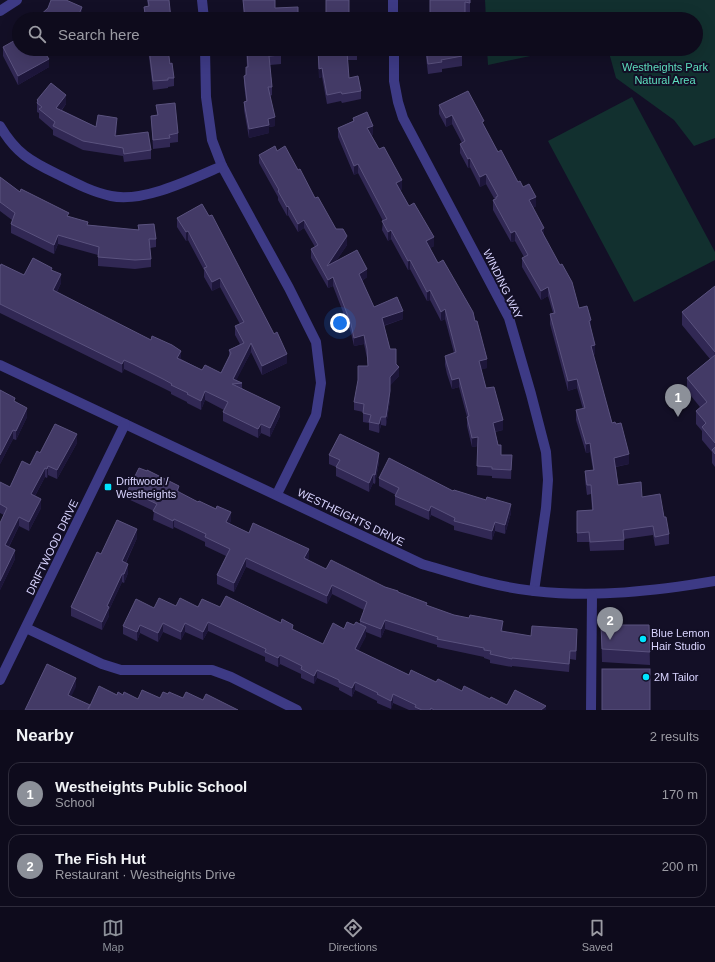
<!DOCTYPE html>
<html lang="en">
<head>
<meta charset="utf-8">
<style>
  body { margin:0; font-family:Helvetica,sans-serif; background:#171425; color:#f1f3f6 }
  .you { position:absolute; left:340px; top:323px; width:14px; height:14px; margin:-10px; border:3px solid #fff; border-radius:50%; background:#1a73e8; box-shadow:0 0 0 6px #1a73e833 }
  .badge { display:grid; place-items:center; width:26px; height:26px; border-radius:50%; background:#8c9099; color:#fff; font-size:13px; font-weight:700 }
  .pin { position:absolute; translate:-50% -33px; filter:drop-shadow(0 1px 2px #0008) }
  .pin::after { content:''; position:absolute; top:21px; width:14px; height:12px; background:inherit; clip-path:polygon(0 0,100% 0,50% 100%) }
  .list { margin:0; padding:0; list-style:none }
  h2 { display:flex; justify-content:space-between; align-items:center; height:52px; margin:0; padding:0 16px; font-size:17px }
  h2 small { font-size:13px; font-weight:400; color:#9b9ba3 }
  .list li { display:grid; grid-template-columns:26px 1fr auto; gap:12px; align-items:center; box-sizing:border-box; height:64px; margin:0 8px 8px; padding:0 8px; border:1px solid #2e2b3b; border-radius:12px }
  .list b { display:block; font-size:15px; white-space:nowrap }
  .list p { margin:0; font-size:13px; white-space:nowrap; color:#9b9ba3 }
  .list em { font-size:13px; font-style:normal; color:#9b9ba3 }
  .icon { flex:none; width:22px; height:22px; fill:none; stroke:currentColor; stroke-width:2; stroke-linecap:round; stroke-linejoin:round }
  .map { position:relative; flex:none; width:715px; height:710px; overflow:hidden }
  .search { position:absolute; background:#0e0b1c; box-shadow:0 4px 16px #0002; left:12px; right:12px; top:12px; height:44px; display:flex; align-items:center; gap:10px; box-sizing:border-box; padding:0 14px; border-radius:22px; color:#9b9ba3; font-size:15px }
  .sheet { height:196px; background:#0e0b1c }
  nav { display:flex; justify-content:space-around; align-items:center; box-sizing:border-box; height:56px; border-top:1px solid #2e2b3b; background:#0e0b1c; font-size:11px; color:#9b9ba3 }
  nav a { display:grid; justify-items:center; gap:2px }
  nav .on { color:#8c9099 }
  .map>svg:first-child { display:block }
</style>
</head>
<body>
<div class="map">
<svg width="715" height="710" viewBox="0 0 715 710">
  <rect width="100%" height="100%" fill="#130f26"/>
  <g fill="#12302f">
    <polygon points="485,0 715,0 715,138 694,146 674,120 616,78 608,49 696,49 696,19 486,19"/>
    <polygon points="487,49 563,49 488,65"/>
    <polygon points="632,97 715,252 715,260 634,302 548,141"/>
  </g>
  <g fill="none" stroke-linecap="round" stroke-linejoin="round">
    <g stroke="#3d3a85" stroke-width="10">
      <polyline points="202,0 204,19"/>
      <polyline points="393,0 393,19"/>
      <polyline points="0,11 17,0"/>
      <polyline points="205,49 206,97 212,140 222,166 289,288 316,342 321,383 316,415 277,494"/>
      <polyline points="394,49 394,81 398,102 403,118 509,318 531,394 546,452 548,480 546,508 534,591"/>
      <path d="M 0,126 C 16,153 30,161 57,174 C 75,183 92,192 111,196 C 143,203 192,179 222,166"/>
      <path d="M 0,365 L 422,564 C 459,575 496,587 534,591 C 595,598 655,591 715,581"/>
      <polyline points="26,628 102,664 121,670 212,670 231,677 297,710"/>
      <polyline points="0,680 125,424"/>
      <polyline points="591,710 592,595"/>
    </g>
  </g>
  <g fill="#312854">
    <polygon points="147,0 169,0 171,19 144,19 144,7 148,6"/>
    <polygon points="243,0 275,0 275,8 298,19 244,19"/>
    <polygon points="470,0 470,12 465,12 430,19"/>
    <polygon points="3,47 19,49 52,49 46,55 49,67 18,85 3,56"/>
    <polygon points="148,49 168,49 170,64 174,78 174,86 168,87 168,88 153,90"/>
    <polygon points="246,49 280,49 281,55 281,64 270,65 272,87 272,95 270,96 275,126 269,127 269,133 249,138 244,110 244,102 246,101 244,84 244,76 246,76 246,67 247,67"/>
    <polygon points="318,49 357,49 357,60 348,60 349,78 361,91 361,99 342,103 341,101 327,104 322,77 319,78"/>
    <polygon points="426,49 461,49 462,56 462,66 442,69 442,72 428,74 426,57"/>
    <polygon points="37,100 66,104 62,110 96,127 117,127 116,136 151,150 151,159 124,162 123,156 83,150 53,135 53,130 39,118 39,113 37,112"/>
    <polygon points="156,105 178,133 178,142 170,143 170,147 153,149 151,116 157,115"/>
    <polygon points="439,105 484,126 498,152 518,182 523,187 536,206 533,208 544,236 579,308 591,330 595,354 593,355 612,423 629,464 616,467 618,485 642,497 664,517 669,534 669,544 655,546 653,535 624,539 624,550 590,551 589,542 577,542 577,511 592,510 591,494 587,495 585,480 585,471 593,470 590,452 586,453 576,420 576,410 583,409 577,388 568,391 550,324 550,314 553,313 548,296 541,300 522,267 522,258 524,257 515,241 511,242 493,210 493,200 495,200 486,184 480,187 470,167 468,168 460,153 460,144 462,143 452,124 446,127 439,114"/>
    <polygon points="353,118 373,135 371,135 402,189 400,190 409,206 434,246 430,248 487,368 481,369 486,388 503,430 495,432 501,455 512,455 511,479 492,478 492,476 477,475 478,446 472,447 467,426 467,417 459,387 452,389 447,374 445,365 445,356 454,353 445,319 441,321 430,300 427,301 410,269 408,270 391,239 388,241 382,230 383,221 358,173 354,175 338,137 338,128 353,121"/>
    <polygon points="277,151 298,170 315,198 347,245 336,261 367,277 362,281 374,307 403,319 384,326 390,349 396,364 399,376 390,385 390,400 386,426 381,425 379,433 369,430 369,423 363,422 363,412 354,410 354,402 368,366 367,358 364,344 354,346 351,333 333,286 328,288 311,258 311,249 315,247 304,228 298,232 288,215 287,216 278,200 278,197 259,163 259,155"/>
    <polygon points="0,177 20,192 69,217 88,225 138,230 138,225 156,239 156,247 150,248 151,259 151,267 135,269 98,266 98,255 58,244 54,254 11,233 11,224 12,220 0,211"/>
    <polygon points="177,218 287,363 262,375 251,352 236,380 242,383 242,388 280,416 270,437 261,433 258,438 223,421 223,412 224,410 205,400 201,410 187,403 187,402 171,394 171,392 163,388 124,369 122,373 0,313 0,267 24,275 52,270 61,283 57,292 181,359 202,370 221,373 229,356 229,350 240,344 235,335 235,326 240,324 220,287 212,291 204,277 204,270 188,240 186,241 177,227"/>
    <polygon points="715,286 715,467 712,463 712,452 702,440 702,431 696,424 696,411 700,407 687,391 687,378 710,359 682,325 682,312"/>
    <polygon points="0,390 15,402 27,417 16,440 13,439 0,464"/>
    <polygon points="77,443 57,479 48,475 47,478 45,477 35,496 41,508 29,531 19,526 9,547 15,559 0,590 4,515 0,513 0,482 10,487 40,453"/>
    <polygon points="329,455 379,462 375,484 373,483 369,492 336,476 336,467 329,464"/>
    <polygon points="379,478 453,491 511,513 505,534 495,531 492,540 454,530 454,526 431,515 429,520 395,505 395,496 396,495 379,486"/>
    <polygon points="128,490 179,493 231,521 229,523 249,533 309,558 307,560 326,569 385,587 427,606 454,615 503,630 503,632 531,636 577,638 576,660 570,659 569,672 512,666 512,667 490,663 490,660 484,658 484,657 437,647 437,645 385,629 381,638 366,632 366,636 358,651 409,675 436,682 462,691 507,705 546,710 409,710 393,703 391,709 377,703 377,701 355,690 352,697 339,690 339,688 317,678 314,684 301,678 301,674 280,664 278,667 265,661 265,657 208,631 203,640 185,632 181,640 163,632 158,642 140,633 137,641 123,634 123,626 154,608 176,606 220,607 293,630 323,644 344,629 354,625 360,625 360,621 364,610 332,594 327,604 246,567 234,592 217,584 217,575 226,556 205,546 205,542 174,527 173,529 153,520 154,511 128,499"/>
    <polygon points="137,538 126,563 128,573 124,583 122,582 109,610 109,616 102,630 71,616 71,607 101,554"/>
    <polygon points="601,625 649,625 650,665 602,662"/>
  </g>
  <g fill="#1d163a">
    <polygon points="82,7 82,15 81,19 77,19"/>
    <polygon points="42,49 52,49 42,58"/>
    <polygon points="49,59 49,67 18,85 18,76"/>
    <polygon points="322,68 322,77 319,78 319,69"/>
    <polygon points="66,95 66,104 56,116 56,108"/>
    <polygon points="452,115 452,124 446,127 446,118"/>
    <polygon points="275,117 275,126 269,127 269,133 249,138 249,129 268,119"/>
    <polygon points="117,118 117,127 115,145 115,136"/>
    <polygon points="373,126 373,135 367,137 367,128"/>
    <polygon points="470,158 470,167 468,168 468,159"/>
    <polygon points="358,164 358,173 354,175 354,166"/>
    <polygon points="486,174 486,184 480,187 480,177"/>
    <polygon points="402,180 402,189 396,192 396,183"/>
    <polygon points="536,197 536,206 529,210 529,200"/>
    <polygon points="288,206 288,215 287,216 287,207"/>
    <polygon points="304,220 304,228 298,232 298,224"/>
    <polygon points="544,228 544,238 541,230"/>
    <polygon points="391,230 391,239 388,241 388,232"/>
    <polygon points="188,231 188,240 186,241 186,232"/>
    <polygon points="515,231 515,241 511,242 511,233"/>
    <polygon points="58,235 58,244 54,254 54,245"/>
    <polygon points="347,236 347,245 327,274 327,266"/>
    <polygon points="434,237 434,246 426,250 426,241"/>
    <polygon points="410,260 410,269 408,270 408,261"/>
    <polygon points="367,269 367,277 359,283 359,274"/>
    <polygon points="61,274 61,283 53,299 53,290"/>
    <polygon points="333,277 333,286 328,288 328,280"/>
    <polygon points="220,278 220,287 212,291 212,282"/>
    <polygon points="548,287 548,296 541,300 541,291"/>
    <polygon points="430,290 430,300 427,301 427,292"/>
    <polygon points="445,309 445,319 441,321 441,312"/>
    <polygon points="403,311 403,319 382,326 382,318"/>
    <polygon points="591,320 591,330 589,321"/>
    <polygon points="364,335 364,344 354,346 354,338"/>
    <polygon points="251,343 251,352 235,383 233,379"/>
    <polygon points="595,345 595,354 591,355 591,346"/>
    <polygon points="181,351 181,360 177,358"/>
    <polygon points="287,354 287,363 262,375 262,366"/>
    <polygon points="487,359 487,368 479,370 479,361"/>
    <polygon points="124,360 124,369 122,373 122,364"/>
    <polygon points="399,367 399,376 390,386 390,377"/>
    <polygon points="459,378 459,387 452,389 452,380"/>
    <polygon points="577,379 577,388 568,391 568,381"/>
    <polygon points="205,391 205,400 201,410 201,401"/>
    <polygon points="390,391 390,400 386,426 386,417"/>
    <polygon points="280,407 280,416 270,437 270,428"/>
    <polygon points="27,408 27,417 16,440 16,431"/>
    <polygon points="381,417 381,425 379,433 379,424"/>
    <polygon points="503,420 503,430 493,432 493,423"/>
    <polygon points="261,424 261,433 258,438 258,429"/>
    <polygon points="13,430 13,439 0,464 0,455"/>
    <polygon points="77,434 77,443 57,479 57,470"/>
    <polygon points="478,437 478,446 472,447 472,438"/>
    <polygon points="590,443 590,452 586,453 586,444"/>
    <polygon points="379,453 379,462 375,484 375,475"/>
    <polygon points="629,454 629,464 614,467 614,458"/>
    <polygon points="48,466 48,475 47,478 47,469"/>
    <polygon points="45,468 45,477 31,503 31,494"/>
    <polygon points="373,474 373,483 369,492 369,483"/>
    <polygon points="179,486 179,495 177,491"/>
    <polygon points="41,499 41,508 29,531 29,522"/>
    <polygon points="511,504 511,513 505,534 505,525"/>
    <polygon points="431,506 431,515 429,520 429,511"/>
    <polygon points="231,512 231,521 226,530 226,522"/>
    <polygon points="19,517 19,526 5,554 5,545"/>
    <polygon points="174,519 174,527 173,529 173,521"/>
    <polygon points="495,522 495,531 492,540 492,531"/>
    <polygon points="137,529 137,538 122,570 122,561"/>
    <polygon points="309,549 309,558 304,567 304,558"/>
    <polygon points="15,550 15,559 0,590 0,581"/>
    <polygon points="246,558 246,567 234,592 234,583"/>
    <polygon points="128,564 128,573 124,583 124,574"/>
    <polygon points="122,574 122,582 109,610 109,616 102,630 102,622 107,606"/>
    <polygon points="332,585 332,594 327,604 327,596"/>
    <polygon points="385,620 385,629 381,638 381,629"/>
    <polygon points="503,621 503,630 501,640 501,631"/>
    <polygon points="208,622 208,631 203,640 203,632"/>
    <polygon points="163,623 163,632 158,642 158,633"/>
    <polygon points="185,623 185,632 181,640 181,632"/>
    <polygon points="140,625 140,633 137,641 137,632"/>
    <polygon points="366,627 366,636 355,658 355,649"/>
    <polygon points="280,655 280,664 278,667 278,658"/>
    <polygon points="317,670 317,678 314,684 314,676"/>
    <polygon points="76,678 76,687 68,703 68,695"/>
    <polygon points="355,682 355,690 352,697 352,688"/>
    <polygon points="393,694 393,703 391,709 391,701"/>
    <polygon points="546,706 546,710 541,710"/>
  </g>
  <g fill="#433a66" stroke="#5a527e">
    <polygon points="51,0 66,0 82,7 77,19 36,19 48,8"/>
    <polygon points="148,0 169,0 171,19 146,19 144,7 149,6"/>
    <polygon points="243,0 275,0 275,8 298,7 298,19 245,19"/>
    <polygon points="326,0 349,0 349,16 357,16 357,19 321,19 326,19"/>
    <polygon points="430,0 470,0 470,3 465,2 465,19 430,19"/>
    <polygon points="19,38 19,49 42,49 49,59 18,76 3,47"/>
    <polygon points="149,49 168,49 170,64 172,63 174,78 168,78 168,80 153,81"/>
    <polygon points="247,49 280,49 281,55 269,56 272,87 268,87 275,117 268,119 269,125 249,129 244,102 247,101 244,76 246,75 246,67 248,67"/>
    <polygon points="318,49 357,49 357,51 347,52 349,78 358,76 361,91 342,94 341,92 327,95 322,68 319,69"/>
    <polygon points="426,49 461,49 462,56 441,60 442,62 428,64"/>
    <polygon points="51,83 66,95 56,108 96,127 98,115 117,118 115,136 148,132 151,150 124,154 123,148 83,141 53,126 55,122 39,109 42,107 37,103 38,101 37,100"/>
    <polygon points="468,91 484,121 482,122 498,152 501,150 518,182 520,181 523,187 529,184 536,197 529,200 544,228 541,230 560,265 562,264 572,282 579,308 587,306 591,320 589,321 595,345 591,346 612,423 615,422 616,424 621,423 629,454 614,458 618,485 641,482 642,497 660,494 664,517 666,517 669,534 655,537 653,526 623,530 624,540 590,542 589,532 577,533 577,511 593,510 591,485 587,485 585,471 594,470 590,443 586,444 576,410 585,408 577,379 568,381 550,314 555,313 548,287 541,291 522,258 528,255 515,231 511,233 493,200 496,199 496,197 498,196 486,174 480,177 470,158 468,159 460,144 465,141 452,115 446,118 439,105"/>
    <polygon points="175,103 178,133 169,135 170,138 153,140 151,116 158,115 156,105"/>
    <polygon points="367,112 373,126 367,128 379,149 384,147 402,180 396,183 409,206 414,203 434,237 426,241 438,263 443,260 473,312 475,321 477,321 487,359 479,361 486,388 494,387 503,420 493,423 498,445 501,445 501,455 512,455 511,470 492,469 492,467 477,466 478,437 472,438 467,417 469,416 459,378 452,380 447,364 445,356 456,352 445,309 441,312 430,290 427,292 410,260 408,261 391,230 388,232 382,221 387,219 358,164 354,166 338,128 354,121 353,118"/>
    <polygon points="275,146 277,151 285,146 298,170 300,169 315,198 318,197 336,229 343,229 347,236 327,266 357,250 367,269 359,274 374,307 397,297 403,311 382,318 390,349 396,349 396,364 399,367 390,377 390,391 386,417 381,417 379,424 369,422 371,415 363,413 364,404 354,402 358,380 358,366 368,366 367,349 364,335 354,338 351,324 333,277 328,280 311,249 318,245 304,220 298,224 288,206 287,207 278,191 279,190 259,155"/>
    <polygon points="0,177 20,192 21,189 69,213 67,216 88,222 87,225 139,230 138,225 154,224 156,239 149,239 151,259 135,260 98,257 99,247 58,235 54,245 11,224 15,213 0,202"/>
    <polygon points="202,204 209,216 212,215 274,334 277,332 287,354 262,366 251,343 233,379 242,383 232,384 280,407 270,428 261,424 258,429 223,412 228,402 205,391 201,401 187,394 188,393 171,385 172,384 163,379 133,364 124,360 122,364 0,304 0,267 1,264 24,275 33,258 52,268 51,270 61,274 53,290 151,340 152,336 172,345 181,351 177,358 202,370 205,365 221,373 231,353 229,350 244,343 235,326 244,322 220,278 212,282 204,268 207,267 188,231 186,232 177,218"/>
    <polygon points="715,286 715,352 682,312"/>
    <polygon points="715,355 715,443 702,427 706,423 696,411 707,402 687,378"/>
    <polygon points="0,390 15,398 14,401 27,408 16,431 13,430 0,455"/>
    <polygon points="55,424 77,434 57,470 48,466 47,469 45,468 31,494 41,499 29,522 19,517 5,545 15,550 0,581 0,523 7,508 0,504 0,482 10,487 22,461 30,465 37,451 40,453"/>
    <polygon points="340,434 379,453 375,475 373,474 369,483 336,467 340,460 329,455"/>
    <polygon points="715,447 715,454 712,450"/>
    <polygon points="389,458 453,491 454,490 486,500 487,497 511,504 505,525 495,522 492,531 454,521 455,518 431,506 429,511 395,496 399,488 379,478"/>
    <polygon points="139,468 147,471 147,470 179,486 177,491 198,502 199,501 216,509 217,506 231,512 226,522 249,533 253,523 309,549 304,558 326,569 331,560 385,587 398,591 398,592 427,603 426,605 454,615 469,618 470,615 503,621 501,631 531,636 532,626 577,629 576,651 570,651 569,664 512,658 512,659 490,654 491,651 484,650 484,648 437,639 438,637 385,620 381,629 360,621 367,602 332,585 327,596 246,558 234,583 217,575 230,549 205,537 206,534 174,519 173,521 153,511 157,504 128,490"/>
    <polygon points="117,520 137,529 122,561 128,564 124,574 122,574 107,606 109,607 102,622 71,607 97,552 101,554"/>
    <polygon points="226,596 281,623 282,619 293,625 292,629 323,644 333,623 344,629 347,622 354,625 356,622 366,627 355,649 409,675 411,670 436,682 438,679 462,691 464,686 490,699 491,697 507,705 515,690 546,706 541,710 434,710 431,708 430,710 422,710 415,707 416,705 393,694 391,701 377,694 378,693 355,682 352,688 339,682 339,680 317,670 314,676 301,669 302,666 280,655 278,658 265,652 266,649 208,622 203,632 185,623 181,632 163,623 158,633 140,625 137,632 123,626 136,599 154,608 159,598 176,606 180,598 198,607 202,599 220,607"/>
    <polygon points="601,625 649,625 650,652 602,649"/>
    <polygon points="47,664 76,678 68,695 90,705 87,710 25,710"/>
    <rect x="602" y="669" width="48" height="41"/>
    <polygon points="99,686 117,695 118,692 123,695 124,692 138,699 142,690 160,698 163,692 168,694 169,692 183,698 186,692 203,700 206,694 238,710 88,710"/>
  </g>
  <g fill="#00e5ff" stroke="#130f26" stroke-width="1.5">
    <rect x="104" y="483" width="8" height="8" rx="2"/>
    <circle cx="643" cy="639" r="4"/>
    <circle cx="646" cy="677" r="4"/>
  </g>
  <g text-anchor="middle" stroke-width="4" stroke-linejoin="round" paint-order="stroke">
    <g font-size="11" fill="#5fe0c0" stroke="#130f26">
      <text x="665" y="71">Westheights Park<tspan x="665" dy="13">Natural Area</tspan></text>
    </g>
    <g font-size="11" fill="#d9d4ff" stroke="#130f26">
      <text transform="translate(503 284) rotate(64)" y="4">WINDING WAY</text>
      <text transform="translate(351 517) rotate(26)" y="4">WESTHEIGHTS DRIVE</text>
      <text transform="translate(52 547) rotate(-64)" y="4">DRIFTWOOD DRIVE</text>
    </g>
    <g font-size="11" fill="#d9d4ff" stroke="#130f26" text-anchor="start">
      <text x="116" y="485">Driftwood /<tspan x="116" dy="13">Westheights</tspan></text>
      <text x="651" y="637">Blue Lemon<tspan x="651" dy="13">Hair Studio</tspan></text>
      <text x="654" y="681">2M Tailor</text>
    </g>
  </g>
</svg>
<div class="you"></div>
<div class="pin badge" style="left:678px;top:417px">1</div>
<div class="pin badge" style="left:610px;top:640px">2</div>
<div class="search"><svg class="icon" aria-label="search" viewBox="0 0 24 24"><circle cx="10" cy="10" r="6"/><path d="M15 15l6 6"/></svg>Search here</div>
</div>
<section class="sheet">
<h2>Nearby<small>2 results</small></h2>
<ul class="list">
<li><span class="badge">1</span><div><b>Westheights Public School</b><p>School</p></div><em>170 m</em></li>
<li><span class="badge">2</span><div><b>The Fish Hut</b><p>Restaurant · Westheights Drive</p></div><em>200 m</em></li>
</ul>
</section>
<nav>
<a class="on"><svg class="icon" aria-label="map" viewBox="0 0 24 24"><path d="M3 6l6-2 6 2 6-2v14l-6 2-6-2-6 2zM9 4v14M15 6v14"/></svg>Map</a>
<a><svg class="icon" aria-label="directions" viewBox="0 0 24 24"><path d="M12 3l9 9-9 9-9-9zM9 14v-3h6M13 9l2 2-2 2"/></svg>Directions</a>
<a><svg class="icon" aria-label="saved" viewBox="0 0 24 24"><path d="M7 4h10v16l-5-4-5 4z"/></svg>Saved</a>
</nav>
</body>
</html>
